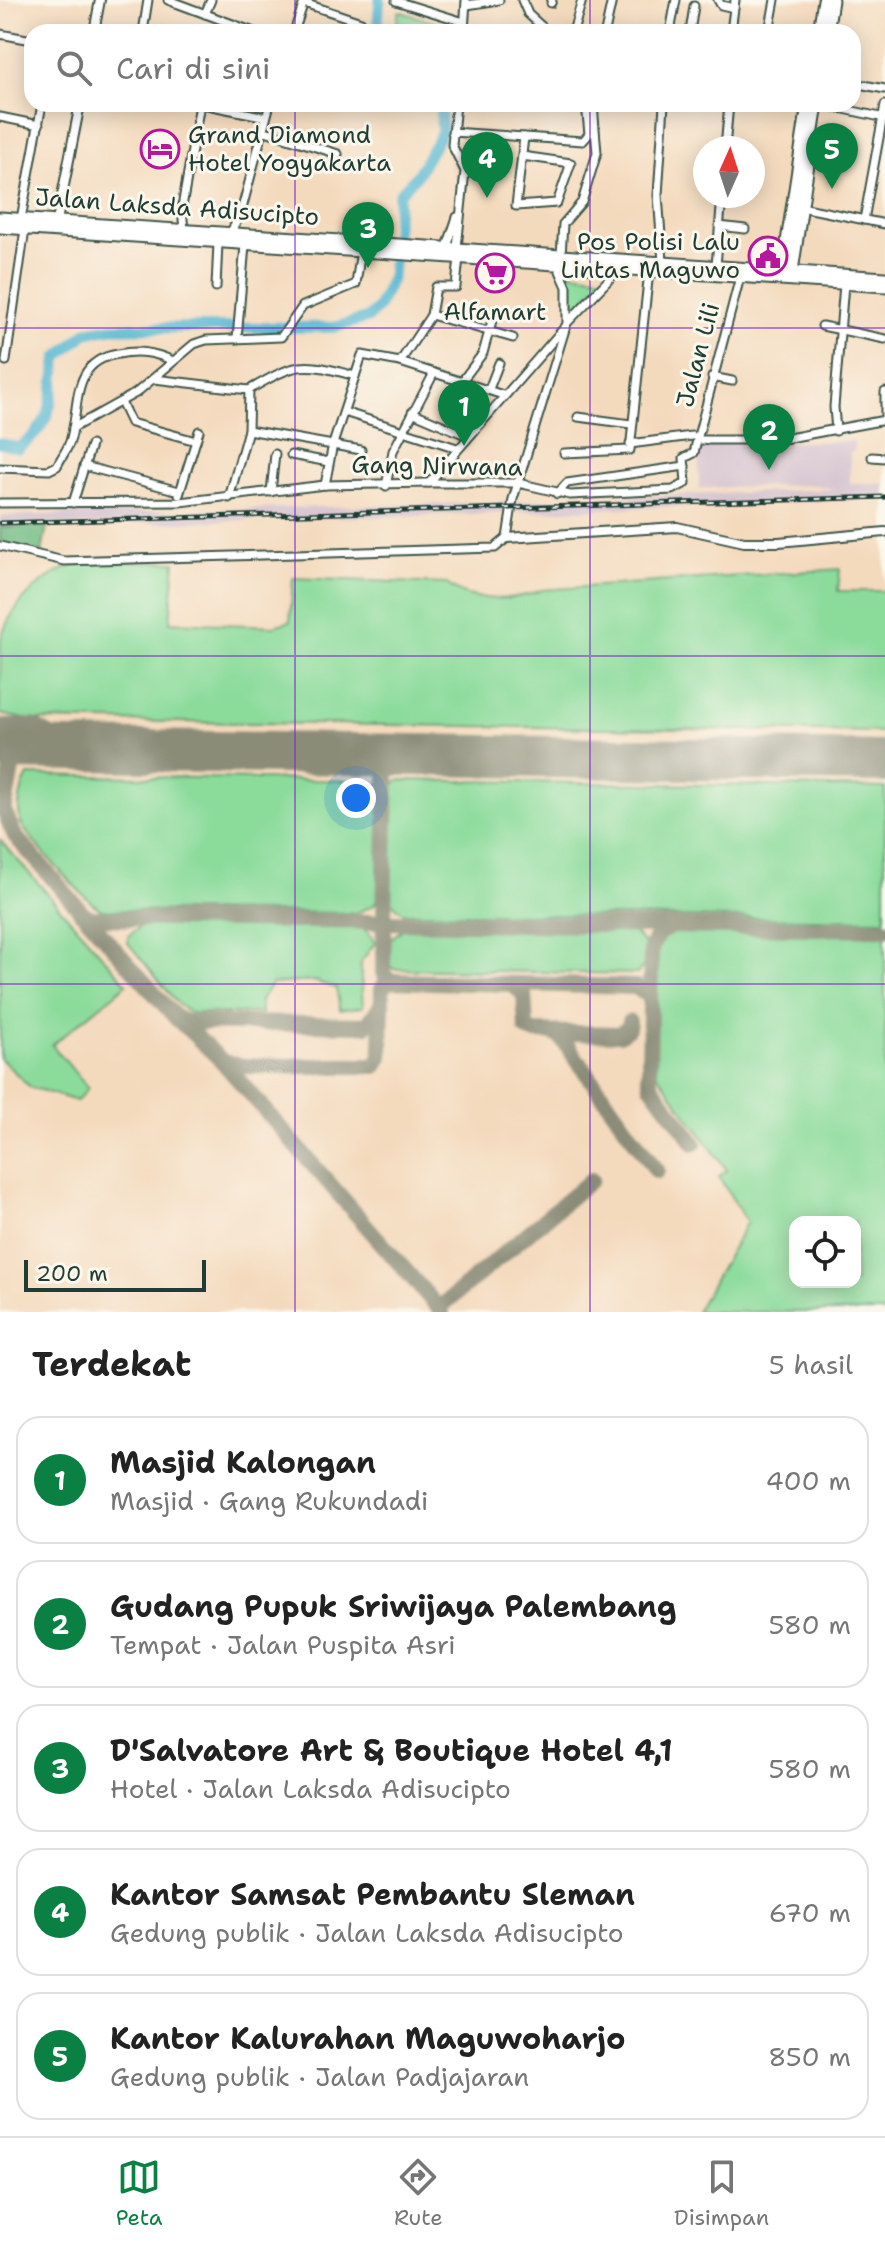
<!DOCTYPE html>
<html lang="id">
<head>
<meta charset="utf-8">
<style>
  body { margin:0; font-family:"Shantell Sans",sans-serif; background:#f2f2f2; color:#222 }
  .controls { position:absolute; right:24px; bottom:24px; display:grid; overflow:hidden; border-radius:16px; box-shadow:0 4px 20px #0003 }
  .controls button { width:72px; height:72px; display:grid; place-items:center; padding:0; border:0; border-bottom:2px solid #e0e0e0; background:#fff; color:#222; font:40px sans-serif }
  .compass { position:absolute; left:693px; top:136px; width:72px; height:72px; border-radius:50%; background:#fff; box-shadow:0 4px 20px #0003; rotate:3deg }
  .scale { position:absolute; left:24px; bottom:20px; width:182px; box-sizing:border-box; padding-left:8px; border:4px solid #1f3d34; border-top:0; font-size:22px; line-height:28px; white-space:nowrap; color:#1f3d34; -webkit-text-stroke:6px #fbf7ec; paint-order:stroke }
  .you { position:absolute; left:356px; top:798px; width:28px; height:28px; margin:-20px; border:6px solid #fff; border-radius:50%; background:#1a73e8; box-shadow:0 0 0 12px #1a73e833 }
  .badge { display:grid; place-items:center; width:52px; height:52px; border-radius:50%; background:#0b8043; color:#fff; font-size:26px; font-weight:700 }
  .pin { position:absolute; translate:-50% -66px; filter:drop-shadow(0 2px 4px #0008) }
  .pin::after { content:''; position:absolute; top:42px; width:28px; height:24px; background:inherit; clip-path:polygon(0 0,100% 0,50% 100%) }
  .list { margin:0; padding:0; list-style:none }
  h2 { display:flex; justify-content:space-between; align-items:center; height:104px; margin:0; padding:0 32px; font-size:34px }
  h2 small { font-size:26px; font-weight:400; color:#767676 }
  .list li { display:grid; grid-template-columns:52px 1fr auto; gap:24px; align-items:center; box-sizing:border-box; height:128px; margin:0 16px 16px; padding:0 16px; border:2px solid #e0e0e0; border-radius:24px }
  .list b { display:block; font-size:30px; white-space:nowrap }
  .list p { margin:0; font-size:26px; white-space:nowrap; color:#767676 }
  .list em { font-size:26px; font-style:normal; color:#767676 }
  .icon { flex:none; width:44px; height:44px; fill:none; stroke:currentColor; stroke-width:2; stroke-linecap:round; stroke-linejoin:round }
  .map { position:relative; flex:none; width:885px; height:1312px; overflow:hidden }
  .search { position:absolute; background:#fff; box-shadow:0 4px 20px #0003; left:24px; right:24px; top:24px; height:88px; display:flex; align-items:center; gap:20px; box-sizing:border-box; padding:0 28px; border-radius:24px; color:#767676; font-size:30px }
  .sheet { height:824px; background:#fff }
  nav { display:flex; justify-content:space-around; align-items:center; box-sizing:border-box; height:112px; border-top:2px solid #e0e0e0; background:#fff; font-size:22px; color:#767676 }
  nav a { display:grid; justify-items:center; gap:4px }
  nav .on { color:#0b8043 }
  .map>svg:first-child { display:block }
</style>
</head>
<body>
<div class="map">
<svg width="885" height="1312" viewBox="0 0 885 1312">
  <rect width="100%" height="100%" fill="#fbf7ec"/>
  <filter id="ink" filterUnits="userSpaceOnUse"><feTurbulence type="fractalNoise" baseFrequency=".0125" numOctaves="2"/><feDisplacementMap in="SourceGraphic" scale="16" xChannelSelector="R" yChannelSelector="G"/><feConvolveMatrix kernelMatrix="1 2 1 2 8 2 1 2 1" color-interpolation-filters="sRGB"/></filter>
  <filter id="wash" filterUnits="userSpaceOnUse"><feTurbulence type="fractalNoise" baseFrequency=".006" numOctaves="4" result="noise"/><feDisplacementMap in="SourceGraphic" scale="32" xChannelSelector="R" yChannelSelector="G"/><feGaussianBlur stdDeviation="1.8" result="paint"/><feColorMatrix in="noise" values="0 0 0 0 0 0 0 0 0 0 0 0 0 0 0 0 0 1.4 0 .05"/><feComposite in="paint" operator="in"/></filter>
  <g filter="url(#wash)">
    <rect width="100%" height="100%" fill="#f4dabd"/>
    <g fill="#d1bdcc">
      <polygon points="854,441 854,452 850,452 850,483 885,484 885,499 514,512 516,501 837,489 815,485 699,488 698,444"/>
      <polygon points="508,502 505,513 0,527 0,516"/>
    </g>
    <g fill="#8bdb9b" stroke="#558c68" stroke-width="2" fill-rule="evenodd">
      <polygon points="399,11 454,29 453,32 395,32"/>
      <polygon points="565,272 604,277 572,314 570,285"/>
      <path d="M 87,562 L 175,562 L 170,622 L 274,626 L 290,621 L 293,578 L 447,584 C 470,604 514,601 542,590 L 840,569 L 838,591 L 885,591 L 885,732 L 30,720 L 0,714 C 0,691 0,659 1,638 C 13,601 49,569 87,562 Z"/>
      <path d="M 28,775 L 371,781 L 378,784 L 380,791 L 378,897 L 374,905 L 356,913 L 102,910 C 90,905 26,836 21,823 C 16,809 21,787 28,775 Z"/>
      <polygon points="398,780 885,788 885,920 404,913 390,901 389,891 392,786"/>
      <polygon points="0,840 127,984 52,1045 88,1088 77,1101 30,1087 0,1058"/>
      <polygon points="143,924 355,926 366,930 375,943 360,963 363,1007 340,1010 336,988 314,981 271,984 260,1001 261,1013 190,1013 178,1004 128,943 128,936"/>
      <polygon points="412,927 632,931 645,944 644,965 637,974 394,969 388,965 389,940 403,929"/>
      <path d="M 677,931 L 885,935 L 885,1312 L 696,1312 L 747,1222 L 719,1177 L 727,1170 L 655,1071 L 658,944 L 668,933 ZM 795,1222 L 855,1222 L 855,1282 L 795,1282 Z"/>
    </g>
    <polygon fill="#70bb83" stroke="#487c5c" stroke-width="2" points="47,526 42,553 0,543 0,527"/>
    <g fill="none" stroke-linecap="round" stroke-linejoin="round">
      <g stroke="#52b6d0" stroke-width="11">
        <polyline points="377,32 380,0"/>
        <path d="M 0,443 L 18,448 C 56,424 51,395 58,357 L 87,332 L 112,328 L 335,327 L 368,318 L 378,308 L 392,277 L 399,194 L 417,175 L 442,132 L 440,104"/>
      </g>
      <g stroke="#8a8c78" stroke-width="16">
        <polyline points="0,727 33,726 77,750"/>
        <polyline points="371,755 384,764 387,771"/>
        <polyline points="0,761 13,763 30,750"/>
        <polyline points="13,763 4,811 15,836 176,1018 221,1060 442,1312"/>
        <polyline points="81,912 91,918 885,929"/>
        <polyline points="673,926 658,933 651,948 649,1076 651,1085 694,1143"/>
        <polyline points="389,981 383,973 387,771 399,755"/>
        <polyline points="511,984 524,994 526,1028 533,1032 619,1034 628,1028 629,1022"/>
        <polyline points="176,1018 186,1022 367,1025 381,1005"/>
        <polyline points="552,1033 560,1036 657,1171"/>
        <polyline points="224,1062 241,1066 375,1066 381,1057 382,988 389,981 636,987 648,996 650,1004"/>
        <polyline points="439,1308 591,1180"/>
      </g>
      <polyline stroke="#8a8c78" stroke-width="42" points="5,749 885,762"/>
    </g>
  </g>
  <g filter="url(#ink)">
    <g fill="none" stroke-linecap="round" stroke-linejoin="round">
      <defs>
        <g id="minor">
          <polyline points="168,0 254,32"/>
          <polyline points="522,0 528,14 548,32"/>
          <polyline points="718,0 721,5 734,8"/>
          <polyline points="396,1 464,22"/>
          <polyline points="304,3 361,22"/>
          <polyline points="551,3 552,0"/>
          <polyline points="467,5 499,0"/>
          <polyline points="205,14 211,0"/>
          <polyline points="143,32 148,0"/>
          <polyline points="294,32 304,2"/>
          <polyline points="464,32 466,0"/>
          <polyline points="573,32 582,0"/>
          <polyline points="605,32 612,0"/>
          <polyline points="670,32 676,0"/>
          <polyline points="690,32 694,6"/>
          <polyline points="731,32 735,0"/>
          <polyline points="769,32 775,0"/>
          <polyline points="0,34 32,40"/>
          <polyline points="853,83 885,89"/>
          <polyline points="202,104 266,117"/>
          <polyline points="456,104 452,145 465,171 457,248"/>
          <polyline points="821,104 885,118"/>
          <polyline points="0,117 39,125"/>
          <polyline points="262,130 338,154"/>
          <polyline points="452,132 583,141 589,134 586,104"/>
          <polyline points="725,148 729,104"/>
          <polyline points="522,156 571,163 557,203 516,206 524,137"/>
          <polyline points="814,157 833,161"/>
          <polyline points="801,207 885,224"/>
          <polyline points="21,219 42,104"/>
          <polyline points="864,220 885,105"/>
          <polyline points="719,226 745,229"/>
          <polyline points="184,231 182,207 200,104"/>
          <polyline points="230,233 240,216 270,104"/>
          <polyline points="447,247 457,217"/>
          <polyline points="663,262 658,195 664,104"/>
          <polyline points="716,266 722,196"/>
          <polyline points="740,277 697,440 778,440 885,420"/>
          <polyline points="216,287 218,243"/>
          <polyline points="431,315 513,338"/>
          <polyline points="567,321 567,287 560,271 563,224 582,202 597,153 593,104"/>
          <polyline points="822,326 885,339"/>
          <polyline points="237,339 245,245"/>
          <polyline points="6,361 25,229"/>
          <polyline points="400,362 431,315 436,287 456,287 459,257"/>
          <polyline points="712,377 732,381"/>
          <polyline points="154,379 249,390"/>
          <polyline points="489,389 499,363"/>
          <path d="M 249,390 C 297,362 302,361 355,376"/>
          <polyline points="454,401 462,381 483,353 495,310"/>
          <polyline points="121,402 131,423 196,441"/>
          <polyline points="344,412 457,448"/>
          <polyline points="412,412 468,436"/>
          <polyline points="578,417 631,424"/>
          <polyline points="885,420 885,392"/>
          <polyline points="73,428 136,393 194,344 206,340 281,337 303,306 356,284 361,250"/>
          <polyline points="248,430 361,450"/>
          <polyline points="836,431 834,407 844,284"/>
          <polyline points="630,444 692,436"/>
          <polyline points="564,453 630,450 649,271"/>
          <polyline points="291,455 329,462"/>
          <polyline points="872,457 885,458"/>
          <polyline points="84,466 179,491"/>
          <path d="M 0,468 L 49,470 L 57,466 C 61,457 69,448 71,438 C 80,404 71,361 118,354 C 138,350 154,352 173,361"/>
          <polyline points="429,483 564,328"/>
          <polyline points="325,485 333,444 362,355 400,362 503,395"/>
          <polyline points="386,486 393,451 434,373"/>
          <polyline points="271,492 275,454"/>
          <polyline points="557,494 567,483 685,466"/>
          <polyline points="179,495 199,431"/>
          <polyline points="229,498 248,430 249,390"/>
          <polyline points="0,503 180,502 325,485 429,483 518,483 570,495 673,490 686,483 684,458 694,453 697,440"/>
          <polyline points="73,503 91,445"/>
          <polyline points="0,546 64,561 495,548 507,538 513,499 567,323 619,269"/>
        </g>
        <g id="tertiary">
          <polyline points="94,32 100,0"/>
          <polyline points="57,221 80,104"/>
          <polyline points="507,538 677,527 744,542 779,542 885,532"/>
        </g>
        <g id="trunk">
          <polyline points="819,32 824,0"/>
          <polyline points="827,32 832,0"/>
          <polyline points="0,218 885,278"/>
          <polyline points="0,227 885,286"/>
          <polyline points="782,275 808,104"/>
          <polyline points="791,278 817,104"/>
        </g>
      </defs>
      <use href="#minor" stroke="#3f5549" stroke-width="11"/>
      <use href="#tertiary" stroke="#3f5549" stroke-width="12"/>
      <use href="#trunk" stroke="#3f5549" stroke-width="15"/>
      <use href="#minor" stroke="#fff" stroke-width="7"/>
      <use href="#tertiary" stroke="#fff" stroke-width="8"/>
      <use href="#trunk" stroke="#fff" stroke-width="11"/>
      <defs>
        <polyline id="rail" points="0,523 885,497"/>
      </defs>
      <use href="#rail" stroke="#1f3d34" stroke-width="5"/>
      <use href="#rail" stroke="#fbf7ec" stroke-width="2" stroke-dasharray="6" stroke-linecap="butt"/>
    </g>
  </g>
  <path fill="none" stroke="#7b2cbf" stroke-width="2" stroke-opacity="0.55" d="M 295,0 L 295,32M 590,0 L 590,32M 295,104 L 295,1312M 590,104 L 590,1312M 0,328 L 885,328M 0,656 L 885,656M 0,984 L 885,984"/>
  <defs>
    <symbol id="hotel-ring" viewBox="-11 -11 22 22"><circle r="9.5" fill="#fbf7ec" stroke="#b5179e" stroke-width="1.5"/><path d="M-6-4.5h1.5V1H6V5H4.5V3h-9V5H-6ZM-4 0a1.8 1.8 0 1 1 3.6 0ZM.5 0V-2.5h3Q6-2.5 6 0Z" fill="#b5179e"/></symbol>
    <symbol id="civic-ring" viewBox="-11 -11 22 22"><circle r="9.5" fill="#fbf7ec" stroke="#b5179e" stroke-width="1.5"/><path d="M-.6-6.5H3V-4.5H.6V-3L4-1V1h2V6H-6V1h2V-1L-.6-3ZM-1.2 2.5V6h2.4V2.5Z" fill="#b5179e"/></symbol>
    <symbol id="supermarket-ring" viewBox="-11 -11 22 22"><circle r="9.5" fill="#fbf7ec" stroke="#b5179e" stroke-width="1.5"/><path d="M-6-5.5h2.5l.6 2H6L4.5 2H-2.5L-4.4-4H-6ZM-1.5 3.2a1.3 1.3 0 1 0 .1 0ZM3 3.2a1.3 1.3 0 1 0 .1 0Z" fill="#b5179e"/></symbol>
  </defs>
  <g fill-rule="evenodd">
    <use href="#hotel-ring" x="138" y="127" width="44" height="44"/>
    <use href="#civic-ring" x="746" y="234" width="44" height="44"/>
    <use href="#supermarket-ring" x="473" y="251" width="44" height="44"/>
  </g>
  <g text-anchor="middle" stroke-width="6" stroke-linejoin="round" paint-order="stroke">
    <g font-size="24" fill="#1f3d34" stroke="#fbf7ec" text-anchor="start">
      <text x="188" y="143">Grand Diamond<tspan x="188" dy="28">Hotel Yogyakarta</tspan></text>
      <text x="740" y="250" text-anchor="end">Pos Polisi Lalu<tspan x="740" dy="28">Lintas Maguwo</tspan></text>
      <text x="495" y="320" text-anchor="middle">Alfamart</text>
    </g>
    <g font-size="24" fill="#1f3d34" stroke="#fbf7ec">
      <text transform="translate(177 207) rotate(4)" y="8">Jalan Laksda Adisucipto</text>
      <text transform="translate(698 355) rotate(-75)" y="8">Jalan Lili</text>
      <text transform="translate(437 466) rotate(1)" y="8">Gang Nirwana</text>
    </g>
  </g>
</svg>
<div class="controls">
<button><svg class="icon" aria-label="locate" viewBox="0 0 24 24"><circle cx="12" cy="12" r="6"/><path d="M12 2v4M12 18v4M2 12h4M18 12h4"/></svg></button>
</div>
<svg class="compass" viewBox="-18 -18 36 36"><path d="M0-13l5 13h-10z" fill="#e53935"/><path d="M0 13l5-13h-10z" fill="#767676"/></svg>
<div class="scale">200 m</div>
<div class="you"></div>
<div class="pin badge" style="left:464px;top:446px">1</div>
<div class="pin badge" style="left:769px;top:470px">2</div>
<div class="pin badge" style="left:368px;top:268px">3</div>
<div class="pin badge" style="left:487px;top:198px">4</div>
<div class="pin badge" style="left:832px;top:189px">5</div>
<div class="search"><svg class="icon" aria-label="search" viewBox="0 0 24 24"><circle cx="10" cy="10" r="6"/><path d="M15 15l6 6"/></svg>Cari di sini</div>
</div>
<section class="sheet">
<h2>Terdekat<small>5 hasil</small></h2>
<ul class="list">
<li><span class="badge">1</span><div><b>Masjid Kalongan</b><p>Masjid · Gang Rukundadi</p></div><em>400 m</em></li>
<li><span class="badge">2</span><div><b>Gudang Pupuk Sriwijaya Palembang</b><p>Tempat · Jalan Puspita Asri</p></div><em>580 m</em></li>
<li><span class="badge">3</span><div><b>D'Salvatore Art &amp; Boutique Hotel 4,1</b><p>Hotel · Jalan Laksda Adisucipto</p></div><em>580 m</em></li>
<li><span class="badge">4</span><div><b>Kantor Samsat Pembantu Sleman</b><p>Gedung publik · Jalan Laksda Adisucipto</p></div><em>670 m</em></li>
<li><span class="badge">5</span><div><b>Kantor Kalurahan Maguwoharjo</b><p>Gedung publik · Jalan Padjajaran</p></div><em>850 m</em></li>
</ul>
</section>
<nav>
<a class="on"><svg class="icon" aria-label="map" viewBox="0 0 24 24"><path d="M3 6l6-2 6 2 6-2v14l-6 2-6-2-6 2zM9 4v14M15 6v14"/></svg>Peta</a>
<a><svg class="icon" aria-label="directions" viewBox="0 0 24 24"><path d="M12 3l9 9-9 9-9-9zM9 14v-3h6M13 9l2 2-2 2"/></svg>Rute</a>
<a><svg class="icon" aria-label="saved" viewBox="0 0 24 24"><path d="M7 4h10v16l-5-4-5 4z"/></svg>Disimpan</a>
</nav>
</body>
</html>
